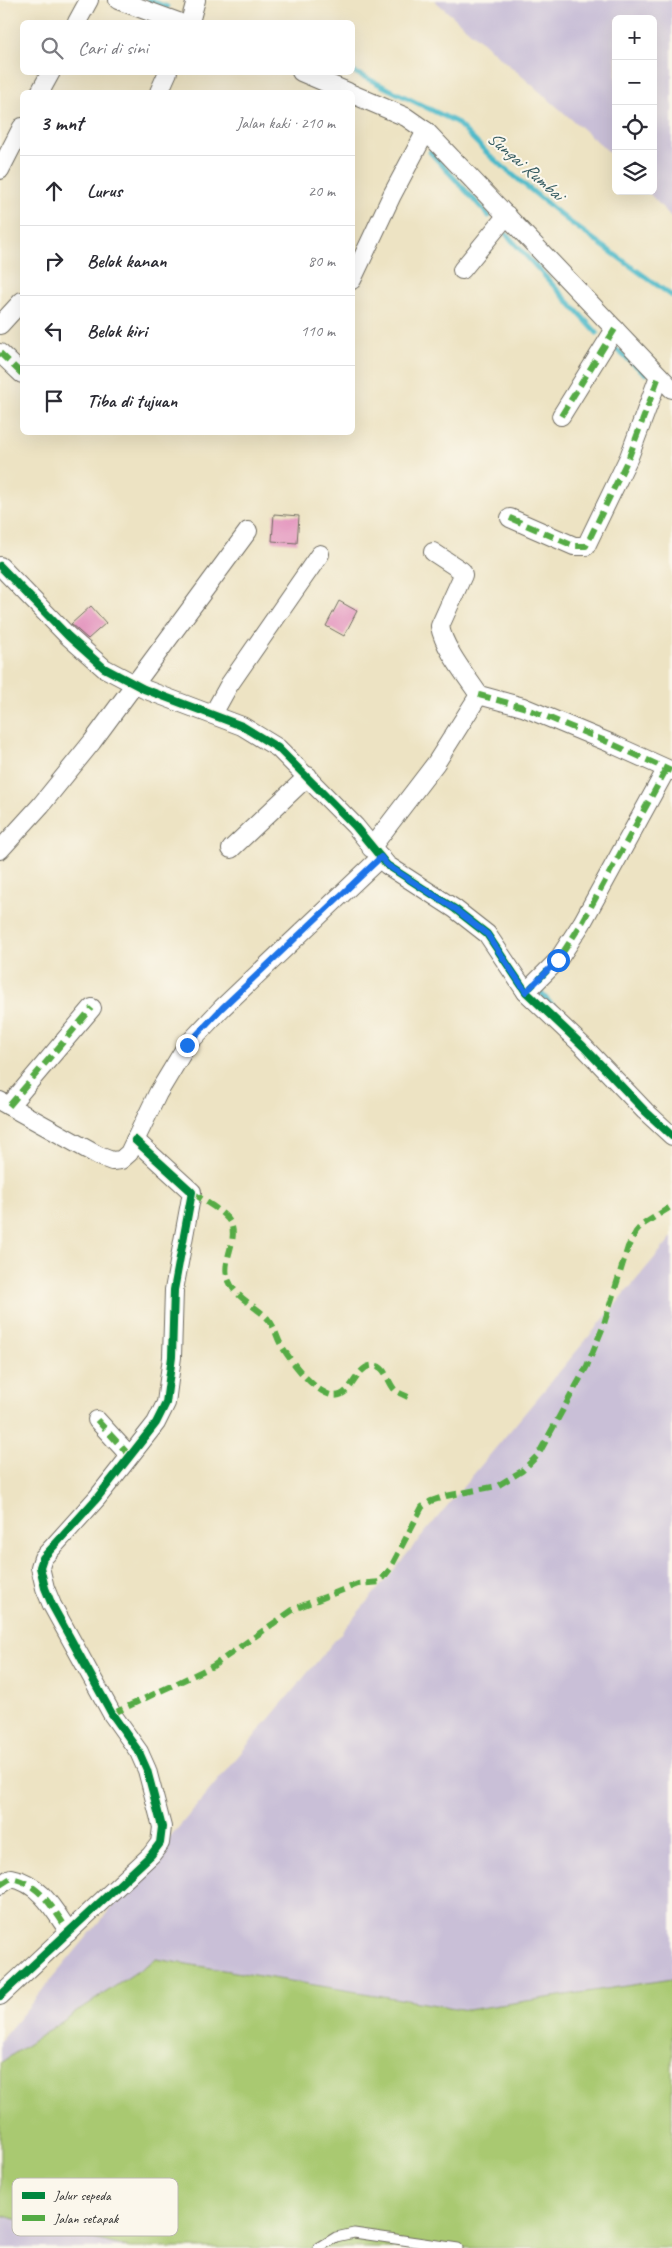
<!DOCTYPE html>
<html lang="id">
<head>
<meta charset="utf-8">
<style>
  body { margin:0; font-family:Caveat,sans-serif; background:#f7f7f7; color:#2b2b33 }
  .controls { position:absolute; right:15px; top:15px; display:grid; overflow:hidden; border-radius:8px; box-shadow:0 5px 20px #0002 }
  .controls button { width:45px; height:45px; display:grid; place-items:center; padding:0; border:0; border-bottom:1px solid #e1e1e2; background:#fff; color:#2b2b33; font:25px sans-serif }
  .stop { position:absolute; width:15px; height:15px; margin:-11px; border:4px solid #1a73e8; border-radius:50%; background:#fff }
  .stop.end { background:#1a73e8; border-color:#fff; box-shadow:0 1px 5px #0008 }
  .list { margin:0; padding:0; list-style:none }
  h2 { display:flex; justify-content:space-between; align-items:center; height:65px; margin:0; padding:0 20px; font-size:21px }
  h2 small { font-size:16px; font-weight:400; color:#7c7c81 }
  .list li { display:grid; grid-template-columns:32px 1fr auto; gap:15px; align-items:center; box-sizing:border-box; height:70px; padding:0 20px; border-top:1px solid #e1e1e2 }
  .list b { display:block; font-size:19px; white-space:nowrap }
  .list em { font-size:16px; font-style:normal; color:#7c7c81 }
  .icon { flex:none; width:28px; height:28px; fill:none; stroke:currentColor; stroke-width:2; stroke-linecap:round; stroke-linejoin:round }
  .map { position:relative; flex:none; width:672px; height:2248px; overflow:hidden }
  .search { position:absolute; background:#fff; box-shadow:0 5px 20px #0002; left:20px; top:20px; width:335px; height:55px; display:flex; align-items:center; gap:12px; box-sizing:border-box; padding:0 18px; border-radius:8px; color:#7c7c81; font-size:19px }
  .panel { position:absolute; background:#fff; box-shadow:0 5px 20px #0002; left:20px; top:90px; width:335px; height:345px; border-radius:8px }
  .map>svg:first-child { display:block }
</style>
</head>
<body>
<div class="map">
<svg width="672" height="2248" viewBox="0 0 672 2248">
  <rect width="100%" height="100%" fill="#fbf7ec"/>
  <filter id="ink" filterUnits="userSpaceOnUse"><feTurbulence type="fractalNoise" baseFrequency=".02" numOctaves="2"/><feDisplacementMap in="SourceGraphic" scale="10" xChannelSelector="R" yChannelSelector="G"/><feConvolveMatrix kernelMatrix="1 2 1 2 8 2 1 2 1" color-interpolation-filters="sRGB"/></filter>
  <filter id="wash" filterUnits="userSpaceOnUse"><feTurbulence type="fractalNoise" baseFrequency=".0096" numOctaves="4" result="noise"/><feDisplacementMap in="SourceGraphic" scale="20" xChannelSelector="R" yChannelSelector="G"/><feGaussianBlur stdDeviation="1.12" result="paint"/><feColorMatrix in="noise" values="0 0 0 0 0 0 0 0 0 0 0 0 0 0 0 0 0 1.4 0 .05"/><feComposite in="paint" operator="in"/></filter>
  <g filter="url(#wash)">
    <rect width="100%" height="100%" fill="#ede3c3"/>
    <g fill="#c9bfd7">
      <polygon points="434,0 672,0 672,218 647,191 653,191 653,19 616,19 616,158"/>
      <polygon points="672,1237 672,2248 0,2248 0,2041"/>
    </g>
    <polygon fill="#a9c971" stroke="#6a7a4e" points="156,1959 467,2010 672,1979 672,2248 130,2248 0,2215 0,2063"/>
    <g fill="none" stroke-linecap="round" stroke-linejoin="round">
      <g stroke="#4ebac9" stroke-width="5">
        <polyline points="149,0 167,7"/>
        <polyline points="352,71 456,122 490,156 567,220 672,296"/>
        <polyline points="430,152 489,216"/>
        <polyline points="507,235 597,333"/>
        <polyline points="617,350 646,374"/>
        <polyline points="535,987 553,1006"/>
      </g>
    </g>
    <g id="blocks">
      <g fill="#e497bf">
        <polygon points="274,514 299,516 297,543 272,541"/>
        <polygon points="339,601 357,611 344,636 326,626"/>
        <polygon points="91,606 106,623 88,639 71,624"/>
      </g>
    </g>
  </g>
  <g filter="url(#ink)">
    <use href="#blocks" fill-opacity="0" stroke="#6f6b60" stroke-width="1"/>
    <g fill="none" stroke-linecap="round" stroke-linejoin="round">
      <defs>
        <polyline id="lane" points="318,2248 336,2237 354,2233 458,2248"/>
        <g id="street">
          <polyline points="118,0 178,22"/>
          <polyline points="77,22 89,0"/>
          <polyline points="190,22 196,0"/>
          <polyline points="301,72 348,92"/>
          <polyline points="40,92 51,72"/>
          <polyline points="159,92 168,72"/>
          <polyline points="352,94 406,117 426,131 672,389"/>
          <polyline points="0,170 22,127"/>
          <polyline points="462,270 507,215"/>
          <polyline points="352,280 392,195 426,131"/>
          <polyline points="0,325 22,301"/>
          <polyline points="0,353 22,374"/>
          <polyline points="561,416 615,329"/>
          <polyline points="510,518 574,546 586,546 629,457 659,376"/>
          <path d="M 433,552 L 462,571 L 463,575 L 440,626 C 443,647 467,677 479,695 L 523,707 L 610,743 L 672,771"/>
          <polyline points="0,566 68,636 104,668 144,689 242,726 278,748 355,826 387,865 455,909 487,934 526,992 583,1046 645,1111 672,1136"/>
          <polyline points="213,714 229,685 320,554"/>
          <polyline points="371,848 436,763 479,695"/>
          <polyline points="231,849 308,776"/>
          <polyline points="0,850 41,805 92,742 248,531"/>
          <polyline points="526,992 558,960 582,923 666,770"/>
          <polyline points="0,1101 99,1156 112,1161 121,1160 129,1153 158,1093 187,1045 222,1008 381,857"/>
          <polyline points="9,1106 92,1008"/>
          <polyline points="97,1420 129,1455"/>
          <path d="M 0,1885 L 11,1878 C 40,1883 54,1910 69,1932"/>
          <polyline points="0,1996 151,1855 160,1843 162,1827 147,1770 139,1752 112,1714 52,1605 45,1588 40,1567 43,1558 97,1498 156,1423 166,1403 172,1357 174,1290 192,1192 135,1140"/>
        </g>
      </defs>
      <use href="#lane" stroke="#6f6b60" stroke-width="11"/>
      <use href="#street" stroke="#6f6b60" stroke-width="20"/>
      <use href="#lane" stroke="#fff" stroke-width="9"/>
      <use href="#street" stroke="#fff" stroke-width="18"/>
      <g stroke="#54ab44" stroke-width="6" stroke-dasharray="12 6" stroke-linecap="butt">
        <polyline points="0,353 22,374"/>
        <polyline points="561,416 615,329"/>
        <polyline points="510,518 574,546 586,546 629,457 659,376"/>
        <polyline points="479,695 523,707 610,743 671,771"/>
        <polyline points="526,992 558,960 582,923 666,770"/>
        <polyline points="9,1106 92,1008"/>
        <path d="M 192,1192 C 203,1201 217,1207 226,1217 C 244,1234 220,1259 228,1279 C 235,1298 255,1305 268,1319 C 274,1325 276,1335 280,1343 C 289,1359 306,1381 322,1391 C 354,1411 352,1360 377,1366 C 386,1368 388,1383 395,1390 C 398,1393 404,1395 408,1397"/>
        <polyline points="97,1420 129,1455"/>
        <polyline points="112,1714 213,1666 294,1609 358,1584 380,1582 390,1569 422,1507 431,1501 446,1496 497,1486 522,1471 538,1455 587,1366 603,1327 628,1247 636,1232 642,1225 672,1206"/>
        <path d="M 0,1885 L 11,1878 C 40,1883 54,1910 69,1932"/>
      </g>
      <defs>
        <g id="cycleway">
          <polyline points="0,566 68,636 104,668 144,689 242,726 278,748 355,826 387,865 455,909 487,934 526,992 583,1046 645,1111 672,1136"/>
          <polyline points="0,1996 151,1855 160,1843 162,1827 147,1770 139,1752 112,1714 52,1605 45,1588 40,1567 43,1558 97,1498 156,1423 166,1403 172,1357 174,1290 192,1192 135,1140"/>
        </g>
      </defs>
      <use href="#cycleway" stroke="#fbf7ec" stroke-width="11"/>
      <use href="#cycleway" stroke="#00873e" stroke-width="8"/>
    </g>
  </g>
  <g fill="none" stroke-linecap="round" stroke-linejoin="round" filter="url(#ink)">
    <polyline stroke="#1a73e8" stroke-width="6" points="187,1045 222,1008 381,857 387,865 455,909 487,934 526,992 558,960"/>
  </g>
  <g text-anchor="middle" stroke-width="4" stroke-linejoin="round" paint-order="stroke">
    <g font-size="19" font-style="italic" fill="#375d62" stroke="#fbf7ec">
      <text transform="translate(526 165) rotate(41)" y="7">Sungai Rumbai</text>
    </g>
  </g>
  <rect x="12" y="2178" width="166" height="58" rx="8" fill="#fbf7ec" stroke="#bdbab2" stroke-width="1"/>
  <rect x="22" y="2192" width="23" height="7" fill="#00873e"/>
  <rect x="22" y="2215" width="23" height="6" fill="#54ab44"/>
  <g font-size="14" fill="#2b2b2b">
    <text x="54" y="2200">Jalur sepeda</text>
    <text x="54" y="2223">Jalan setapak</text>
  </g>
</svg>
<div class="controls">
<button>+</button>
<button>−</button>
<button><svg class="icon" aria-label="locate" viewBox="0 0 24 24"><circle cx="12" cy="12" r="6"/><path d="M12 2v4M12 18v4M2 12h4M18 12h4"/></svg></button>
<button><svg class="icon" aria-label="layers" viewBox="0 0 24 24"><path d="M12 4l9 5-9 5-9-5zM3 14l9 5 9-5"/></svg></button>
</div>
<div class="stop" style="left:558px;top:960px"></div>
<div class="stop end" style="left:187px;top:1045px"></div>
<div class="search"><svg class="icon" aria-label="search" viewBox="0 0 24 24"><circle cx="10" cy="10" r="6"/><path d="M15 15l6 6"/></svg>Cari di sini</div>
<section class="panel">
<h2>3 mnt<small>Jalan kaki · 210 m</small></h2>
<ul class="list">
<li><svg class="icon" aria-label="ahead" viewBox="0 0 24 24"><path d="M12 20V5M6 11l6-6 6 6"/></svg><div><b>Lurus</b></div><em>20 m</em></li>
<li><svg class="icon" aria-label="right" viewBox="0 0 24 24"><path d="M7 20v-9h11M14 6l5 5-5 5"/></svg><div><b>Belok kanan</b></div><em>80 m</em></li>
<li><svg class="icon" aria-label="left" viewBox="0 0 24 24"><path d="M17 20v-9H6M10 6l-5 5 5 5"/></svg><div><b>Belok kiri</b></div><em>110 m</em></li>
<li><svg class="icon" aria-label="arrive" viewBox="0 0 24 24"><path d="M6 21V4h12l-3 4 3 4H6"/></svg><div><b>Tiba di tujuan</b></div></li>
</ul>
</section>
</div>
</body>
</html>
